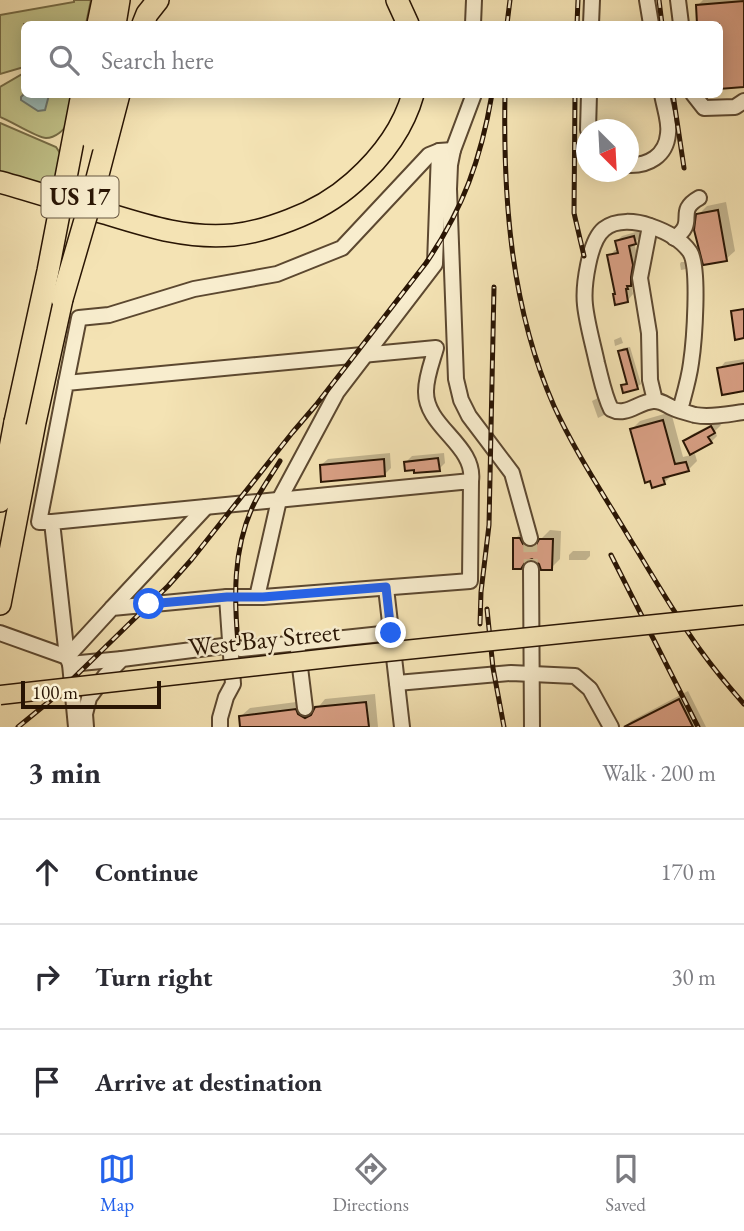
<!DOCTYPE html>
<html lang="en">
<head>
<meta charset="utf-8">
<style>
  body { margin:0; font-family:"EB Garamond",serif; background:#f2f2f3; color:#2b2b33 }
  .compass { position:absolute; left:576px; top:119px; width:63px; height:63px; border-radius:50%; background:#fff; box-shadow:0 4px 18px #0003; rotate:156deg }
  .scale { position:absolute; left:21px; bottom:18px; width:140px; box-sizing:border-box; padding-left:7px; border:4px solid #291504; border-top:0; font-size:19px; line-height:24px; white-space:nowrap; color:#291504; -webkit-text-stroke:5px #f8edce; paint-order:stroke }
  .stop { position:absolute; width:21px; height:21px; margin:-16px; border:5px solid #2563eb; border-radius:50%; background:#fff }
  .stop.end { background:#2563eb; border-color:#fff; box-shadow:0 2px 7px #0008 }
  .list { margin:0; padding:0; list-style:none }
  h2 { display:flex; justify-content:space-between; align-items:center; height:91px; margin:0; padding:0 28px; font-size:30px }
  h2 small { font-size:23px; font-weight:400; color:#7c7c81 }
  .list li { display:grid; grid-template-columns:46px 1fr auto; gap:21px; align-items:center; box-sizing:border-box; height:105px; padding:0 28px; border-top:2px solid #e1e1e2 }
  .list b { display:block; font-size:26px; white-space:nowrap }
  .list em { font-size:23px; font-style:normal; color:#7c7c81 }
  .icon { flex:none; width:38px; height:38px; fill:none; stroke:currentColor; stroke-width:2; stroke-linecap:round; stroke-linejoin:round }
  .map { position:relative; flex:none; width:744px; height:727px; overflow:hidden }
  .search { position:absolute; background:#fff; box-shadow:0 4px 18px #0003; left:21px; right:21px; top:21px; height:77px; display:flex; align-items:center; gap:18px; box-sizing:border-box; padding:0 24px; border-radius:10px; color:#7c7c81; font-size:26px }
  .sheet { height:406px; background:#fff }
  nav { display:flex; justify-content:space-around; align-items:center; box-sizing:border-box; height:98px; border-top:2px solid #e1e1e2; background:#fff; font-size:19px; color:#7c7c81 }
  nav a { display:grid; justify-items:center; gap:4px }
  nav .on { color:#2563eb }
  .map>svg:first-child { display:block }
</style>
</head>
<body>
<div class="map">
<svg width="744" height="727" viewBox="0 0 744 727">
  <rect width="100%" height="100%" fill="#f4e3b4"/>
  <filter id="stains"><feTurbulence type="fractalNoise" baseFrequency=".00286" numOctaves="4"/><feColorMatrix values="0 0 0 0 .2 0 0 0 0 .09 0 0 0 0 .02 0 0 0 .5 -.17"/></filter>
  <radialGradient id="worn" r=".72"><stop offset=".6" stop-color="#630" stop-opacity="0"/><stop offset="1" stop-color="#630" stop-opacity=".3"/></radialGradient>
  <g fill="#c1c289" stroke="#756c46" stroke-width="2">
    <polygon points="74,0 91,0 86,24 24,24 24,67 0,74 0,15 74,2"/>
    <path d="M 24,73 L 24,94 L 72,95 C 71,104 70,114 68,122 C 65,130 55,138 46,138 C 37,138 11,121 0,117 L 0,87 Z"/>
    <polygon points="0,123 56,147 62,156 56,187 0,174"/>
  </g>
  <polygon fill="#9fbcb6" stroke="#70796f" stroke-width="2" points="24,94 49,95 45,110 38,111 21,100 21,97"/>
  <g fill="#0003">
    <polygon points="703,0 744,0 744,85 720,24 695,24 699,21 697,6"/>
    <polygon points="726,202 735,251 726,259 698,215 707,206"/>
    <polygon points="639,231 641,237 634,243 638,258 636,278 631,283 633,294 628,300 617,293 609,256 615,250 619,249 617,241 622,236"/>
    <polygon points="681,262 685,262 686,269 681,270 680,264"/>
    <polygon points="621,337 623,343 615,346 614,340"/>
    <polygon points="630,347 641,384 637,387 623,385 628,381 620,351 623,348"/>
    <polygon points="744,359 744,389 719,369 725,362"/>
    <polygon points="598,398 606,414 598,418 592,401"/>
    <polygon points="671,412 683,457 695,454 697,461 688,470 673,474 664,483 632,429 640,421"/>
    <polygon points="718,421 721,425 715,431 717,436 711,442 685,441 691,435"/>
    <polygon points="390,453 391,468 385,474 321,465 328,459"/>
    <polygon points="444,453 445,463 439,469 406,462 412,456"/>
    <polygon points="524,530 538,539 542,538 550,530 561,531 560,559 551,568 530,558 521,568 515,539"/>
    <polygon points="573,551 590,551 590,556 586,560 569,560 569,555"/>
    <polygon points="688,691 706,727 625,727 631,721"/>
    <polygon points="375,694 378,727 242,727 241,716 250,708 304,701 306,706 316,710 325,699"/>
  </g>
  <g fill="#d89f84" stroke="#291504" stroke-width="2">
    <polygon points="744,1 744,87 719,89 719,24 697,24 696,5"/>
    <polygon points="718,210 727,261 703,265 694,230 696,214"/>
    <polygon points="634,236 636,244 629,246 633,265 631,277 631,286 627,286 628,289 626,289 628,302 615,305 613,294 615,294 607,255 618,253 615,241"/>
    <polygon points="744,309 744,338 735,340 731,311"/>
    <polygon points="627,349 638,389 623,393 621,385 627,384 618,351"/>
    <polygon points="744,363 744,391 722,395 717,368"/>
    <polygon points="663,420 675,464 686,462 689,471 663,478 665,484 652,488 650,481 645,483 630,429"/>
    <polygon points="711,426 715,433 708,437 712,443 690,455 683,441"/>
    <polygon points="438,458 440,471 414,473 414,470 405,471 404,462"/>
    <polygon points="384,459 385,476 321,482 320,465"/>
    <polygon points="513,538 520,538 523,544 528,547 536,545 539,539 553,539 552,570 541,570 539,564 532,559 526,561 521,569 513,569"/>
    <polygon points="679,699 693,727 624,727"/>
    <polygon points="366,702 369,727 240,727 239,716 296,709 298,714 305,718 311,715 315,707"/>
  </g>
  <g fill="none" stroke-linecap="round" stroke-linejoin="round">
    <polyline stroke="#cbba91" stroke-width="14" stroke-dasharray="14 7" stroke-linecap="butt" points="530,538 531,569"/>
    <defs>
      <g id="minor">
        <polyline points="647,0 651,24"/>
        <polyline points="678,0 681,24"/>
        <polyline points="473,24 474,0"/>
        <polyline points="591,24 592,0"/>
        <polyline points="693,94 704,108 735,107 744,101"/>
        <polyline points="588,130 589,94"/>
        <polyline points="453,150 474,94"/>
        <path d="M 628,165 C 648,166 666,156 668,134 C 670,122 664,107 662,94"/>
        <polyline points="650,226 640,278 649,333 650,380 655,401"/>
        <path d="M 674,238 C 699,222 674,212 699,198"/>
        <polyline points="66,383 79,318 109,315 194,289 277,274 342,248 429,155 439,151 453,150 450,165 449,189 456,379 461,400 469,416 512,473 530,538"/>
        <path d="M 680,410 C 684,395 689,379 691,363 C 694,343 700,268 690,252 C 681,239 665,231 650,226 C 636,221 616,219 604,229 C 589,241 583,287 585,305 C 587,324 593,344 597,363 C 601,378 604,395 611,409 C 626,417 638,402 653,401 C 661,400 666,405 673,408 C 680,411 688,413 695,415 C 711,418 728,414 744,412"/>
        <path d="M 52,522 L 39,522 L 66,383 L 436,348 C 432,362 426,377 426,391 C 425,427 476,445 471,481"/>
        <polyline points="531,569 532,727"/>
        <polyline points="386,588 402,727"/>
        <polyline points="257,597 279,500 337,392 435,264 439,151"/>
        <polyline points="112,608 206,507"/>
        <polyline points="0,633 67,657 112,608 227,597 233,684 226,697 220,718 220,727"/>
        <polyline points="298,651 305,708"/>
        <polyline points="122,659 70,664 67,657 52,522 471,481 470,581 263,597 227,597"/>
        <polyline points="70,664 76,727"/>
        <polyline points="397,683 511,673 575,676 590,689 611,727"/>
        <polyline points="86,727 85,714 89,698 105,676 122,659 231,645 241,649 391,633"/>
      </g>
      <g id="highway">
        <polyline points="397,0 408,24"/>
        <polyline points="98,24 103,0"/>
        <polyline points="115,24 119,0"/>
        <polyline points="143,24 147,14 158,0"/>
        <path d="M 0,182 C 36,192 72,204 108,214 C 150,227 188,239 233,235 C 253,233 272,227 290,220 C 314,211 335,199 354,182 C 381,158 403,130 413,94"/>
        <polyline points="0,501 15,422"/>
        <polyline points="0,604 35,422 62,299"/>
      </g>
    </defs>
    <use href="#minor" stroke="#5c4830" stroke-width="18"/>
    <use href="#highway" stroke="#291504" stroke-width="24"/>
    <use href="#minor" stroke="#f8edce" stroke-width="14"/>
    <use href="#highway" stroke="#f4e3b4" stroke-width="21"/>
    <defs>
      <g id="rail">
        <polyline points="659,0 662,24"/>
        <polyline points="507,24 510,0"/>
        <polyline points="577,24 578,0"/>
        <path d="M 505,94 C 503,200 511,308 554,406 C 575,452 604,495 630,539 C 653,576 675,615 701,651 C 714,669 729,687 744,704"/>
        <polyline points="575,94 574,213 584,256"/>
        <polyline points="673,94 684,168"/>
        <polyline points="611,555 698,727"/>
        <polyline points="487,609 493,668 504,727"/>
        <polyline points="480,624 481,592 489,525 494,287"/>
        <path d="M 238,643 C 234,597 233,551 252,508 C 259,492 271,476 280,461"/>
        <path d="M 18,727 L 51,700 L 168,586 L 192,559 L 292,433 L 316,405 L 426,263 C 463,209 481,159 492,94"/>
      </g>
    </defs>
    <use href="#rail" stroke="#291504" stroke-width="5"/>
    <use href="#rail" stroke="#f8edce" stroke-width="2.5" stroke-dasharray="8" stroke-linecap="butt"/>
    <defs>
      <polyline id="major-bridge" points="0,695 347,656 744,615"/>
      <g id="highway-bridge">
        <polyline points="92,139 102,94"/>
        <polyline points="62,299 95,186 119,94"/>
        <polyline points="15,422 48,271 82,94"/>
      </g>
    </defs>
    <use href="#major-bridge" stroke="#291504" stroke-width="21" stroke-linecap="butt"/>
    <use href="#highway-bridge" stroke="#291504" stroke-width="24" stroke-linecap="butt"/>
    <use href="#major-bridge" stroke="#f4e3b4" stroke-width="18"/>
    <use href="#highway-bridge" stroke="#f4e3b4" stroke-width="21"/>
  </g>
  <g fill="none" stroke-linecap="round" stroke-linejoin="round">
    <polyline stroke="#2563eb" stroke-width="9" points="149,604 227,597 263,597 386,587 391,633"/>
  </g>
  <g text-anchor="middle" stroke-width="5" stroke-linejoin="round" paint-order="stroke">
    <rect fill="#f8edce" stroke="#675641" stroke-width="2" x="41.5" y="176.5" width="77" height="41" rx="5"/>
    <g font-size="24" font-weight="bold" fill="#291504">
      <text x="80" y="205">US 17</text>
    </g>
    <g font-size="26" fill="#291504" stroke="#f8edce">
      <text transform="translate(264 639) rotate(-6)" y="9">West Bay Street</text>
    </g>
  </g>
  <rect width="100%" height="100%" filter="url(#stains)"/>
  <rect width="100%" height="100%" fill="url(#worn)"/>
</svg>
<svg class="compass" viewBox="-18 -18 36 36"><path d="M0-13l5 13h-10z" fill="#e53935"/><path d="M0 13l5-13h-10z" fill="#7c7c81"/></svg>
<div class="scale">100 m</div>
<div class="stop" style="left:149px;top:604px"></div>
<div class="stop end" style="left:391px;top:633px"></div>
<div class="search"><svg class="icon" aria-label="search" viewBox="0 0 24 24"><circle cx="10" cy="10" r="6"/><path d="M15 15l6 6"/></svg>Search here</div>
</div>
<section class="sheet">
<h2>3 min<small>Walk · 200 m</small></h2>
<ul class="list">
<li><svg class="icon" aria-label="ahead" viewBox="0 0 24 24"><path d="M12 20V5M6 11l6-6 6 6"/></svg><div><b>Continue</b></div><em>170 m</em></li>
<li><svg class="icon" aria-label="right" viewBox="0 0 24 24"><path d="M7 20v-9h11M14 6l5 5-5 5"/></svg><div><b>Turn right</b></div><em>30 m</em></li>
<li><svg class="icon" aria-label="arrive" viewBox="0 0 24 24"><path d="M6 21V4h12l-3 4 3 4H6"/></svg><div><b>Arrive at destination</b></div></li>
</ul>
</section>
<nav>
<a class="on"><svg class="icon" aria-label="map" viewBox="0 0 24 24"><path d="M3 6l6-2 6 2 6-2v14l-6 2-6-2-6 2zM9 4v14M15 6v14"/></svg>Map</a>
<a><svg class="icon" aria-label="directions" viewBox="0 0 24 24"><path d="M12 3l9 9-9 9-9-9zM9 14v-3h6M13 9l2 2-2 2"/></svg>Directions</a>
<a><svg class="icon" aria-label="saved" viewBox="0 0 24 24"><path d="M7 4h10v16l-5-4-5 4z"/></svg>Saved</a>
</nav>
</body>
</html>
